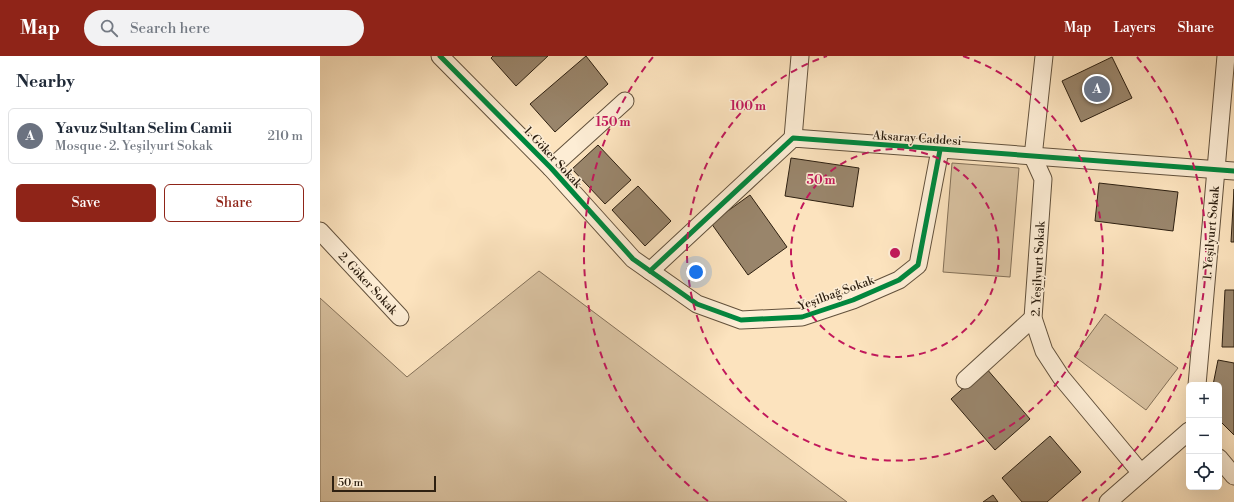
<!DOCTYPE html>
<html lang="en">
<head>
<meta charset="utf-8">
<style>
  body { margin:0; font-family:"Libre Bodoni",serif; background:#f2f2f3; color:#1f2937 }
  .controls { position:absolute; right:12px; bottom:12px; display:grid; overflow:hidden; border-radius:6px; box-shadow:0 4px 16px #0002 }
  .controls button { width:36px; height:36px; display:grid; place-items:center; padding:0; border:0; border-bottom:1px solid #e0e1e3; background:#fff; color:#1f2937; font:20px sans-serif }
  .scale { position:absolute; left:12px; bottom:10px; width:104px; box-sizing:border-box; padding-left:4px; border:2px solid #2e2011; border-top:0; font-size:11px; line-height:14px; white-space:nowrap; color:#2e2011; -webkit-text-stroke:3px #fdedd5; paint-order:stroke }
  .you { position:absolute; left:376px; top:216px; width:14px; height:14px; margin:-10px; border:3px solid #fff; border-radius:50%; background:#1a73e8; box-shadow:0 0 0 6px #1a73e833 }
  .badge { display:grid; place-items:center; width:26px; height:26px; border-radius:50%; background:#8f2418; color:#fff; font-size:13px; font-weight:700 }
  .pin { position:absolute; translate:-50% -50%; border:2px solid #fff; box-shadow:0 1px 4px #0006 }
  .list { margin:0; padding:0; list-style:none }
  h2 { display:flex; justify-content:space-between; align-items:center; height:52px; margin:0; padding:0 16px; font-size:17px }
  h2 small { font-size:13px; font-weight:400; color:#747a83 }
  .list li { display:grid; grid-template-columns:26px 1fr auto; gap:12px; align-items:center; box-sizing:border-box; height:56px; margin:0 8px 8px; padding:0 8px; border:1px solid #e0e1e3; border-radius:6px }
  .list b { display:block; font-size:15px; white-space:nowrap }
  .list p { margin:0; font-size:13px; white-space:nowrap; color:#747a83 }
  .list em { font-size:13px; font-style:normal; color:#747a83 }
  .actions { display:flex; gap:8px; padding:12px 16px }
  .actions a { flex:1; padding:9px 0; border:1px solid #8f2418; border-radius:6px; text-align:center; font-size:14px; color:#8f2418 }
  .actions .main { background:#8f2418; color:#fff }
  .icon { flex:none; width:22px; height:22px; fill:none; stroke:currentColor; stroke-width:2; stroke-linecap:round; stroke-linejoin:round }
  .map { position:relative; flex:none; width:914px; height:446px; overflow:hidden }
  header { display:flex; align-items:center; gap:24px; box-sizing:border-box; height:56px; padding:0 20px; background:#8f2418; color:#fff }
  header strong { font-size:19px }
  nav { display:flex; gap:22px; margin-inline-start:auto; font-size:14px }
  .search { width:280px; height:36px; background:#f2f2f3; display:flex; align-items:center; gap:10px; box-sizing:border-box; padding:0 14px; border-radius:22px; color:#747a83; font-size:15px }
  main { display:flex }
  aside { flex:1; background:#fff }
  .map>svg:first-child { display:block }
</style>
</head>
<body>
<header>
<strong>Map</strong>
<div class="search"><svg class="icon" aria-label="search" viewBox="0 0 24 24"><circle cx="10" cy="10" r="6"/><path d="M15 15l6 6"/></svg>Search here</div>
<nav><a>Map</a><a>Layers</a><a>Share</a></nav>
</header>
<main>
<aside>
<h2>Nearby<small></small></h2>
<ul class="list">
<li><span class="badge" style="background:#6b7280">A</span><div><b>Yavuz Sultan Selim Camii</b><p>Mosque · 2. Yeşilyurt Sokak</p></div><em>210 m</em></li>
</ul>
<div class="actions"><a class="main">Save</a><a>Share</a></div>
</aside>
<div class="map">
<svg width="914" height="446" viewBox="0 0 914 446">
  <rect width="100%" height="100%" fill="#fce3be"/>
  <filter id="stains"><feTurbulence type="fractalNoise" baseFrequency=".005" numOctaves="4"/><feColorMatrix values="0 0 0 0 .2 0 0 0 0 .09 0 0 0 0 .02 0 0 0 .5 -.17"/></filter>
  <radialGradient id="worn" r=".72"><stop offset=".6" stop-color="#630" stop-opacity="0"/><stop offset="1" stop-color="#630" stop-opacity=".3"/></radialGradient>
  <g fill="#d9c2a1" stroke="#847159">
    <polygon points="632,107 699,112 690,221 623,216"/>
    <polygon points="219,215 527,446 0,446 0,242 87,321"/>
    <polygon points="785,258 858,312 826,354 754,300"/>
  </g>
  <g fill="#99856b" stroke="#2e2011">
    <polygon points="173,0 228,0 196,30 171,2"/>
    <polygon points="266,0 288,28 235,76 210,48"/>
    <polygon points="792,1 812,42 761,66 742,25"/>
    <polygon points="278,89 311,124 285,148 252,113"/>
    <polygon points="471,102 539,112 533,151 465,140"/>
    <polygon points="779,127 858,136 853,175 775,165"/>
    <polygon points="318,130 351,165 325,190 292,154"/>
    <polygon points="914,133 914,186 911,186"/>
    <polygon points="430,139 467,191 428,219 391,167"/>
    <polygon points="905,234 914,234 914,291 902,291"/>
    <polygon points="898,304 914,307 914,379 899,364 899,329 893,329"/>
    <polygon points="666,312 710,363 675,394 631,343"/>
    <polygon points="730,380 761,416 727,446 702,446 682,422"/>
    <polygon points="673,439 678,446 663,446"/>
  </g>
  <g fill="none" stroke-linecap="round" stroke-linejoin="round">
    <defs>
      <g id="street">
        <polyline points="120,0 231,112 313,203 377,248 421,264 482,261 533,244 579,224 598,209 620,94"/>
        <polyline points="724,0 713,101 723,123 713,262 724,295 741,321 821,417"/>
        <polyline points="473,82 480,0"/>
        <polyline points="231,112 305,45"/>
        <polyline points="0,175 80,261"/>
        <polyline points="330,215 473,82 914,115"/>
        <polyline points="645,324 713,262"/>
        <polyline points="877,329 906,0"/>
        <polyline points="899,402 914,420"/>
        <polyline points="788,446 869,375"/>
      </g>
    </defs>
    <use href="#street" stroke="#62513c" stroke-width="19"/>
    <use href="#street" stroke="#fdedd5" stroke-width="17"/>
    <defs>
      <g id="cycleway">
        <polyline points="120,0 231,112 313,203 377,248 421,264 482,261 533,244 579,224 598,209 620,94"/>
        <polyline points="330,215 473,82 914,115"/>
      </g>
    </defs>
    <use href="#cycleway" stroke="#fdedd5" stroke-width="8"/>
    <use href="#cycleway" stroke="#00873e" stroke-width="5"/>
  </g>
  <g fill="none" stroke="#c2185b" stroke-width="2" stroke-dasharray="7 5">
    <circle cx="575" cy="197" r="104"/>
    <path d="M643 0A208 208 0 1 1 507 0"/>
    <path d="M388 445A311 311 0 0 1 333 1M817 1A311 311 0 0 1 762 445"/>
  </g>
  <g text-anchor="middle" stroke-width="3" stroke-linejoin="round" paint-order="stroke">
    <g font-size="12" fill="#2e2011" stroke="#fdedd5">
      <text transform="translate(597 82) rotate(4)" y="4">Aksaray Caddesi</text>
      <text transform="translate(233 101) rotate(47)" y="4">1. Göker Sokak</text>
      <text transform="translate(891 177) rotate(-85)" y="4">1. Yeşilyurt Sokak</text>
      <text transform="translate(718 213) rotate(-87)" y="4">2. Yeşilyurt Sokak</text>
      <text transform="translate(48 227) rotate(47)" y="4">2. Göker Sokak</text>
      <text transform="translate(516 237) rotate(-20)" y="4">Yeşilbağ Sokak</text>
    </g>
  </g>
  <circle cx="575" cy="197" r="6" fill="#c2185b" stroke="#fdedd5" stroke-width="2"/>
  <g font-size="12" text-anchor="middle" font-weight="bold" fill="#c2185b" stroke="#fdedd5" stroke-width="3" stroke-linejoin="round" paint-order="stroke">
    <text x="428" y="54">100 m</text>
    <text x="293" y="70">150 m</text>
    <text x="501" y="128">50 m</text>
  </g>
  <rect width="100%" height="100%" filter="url(#stains)"/>
  <rect width="100%" height="100%" fill="url(#worn)"/>
</svg>
<div class="controls">
<button>+</button>
<button>−</button>
<button><svg class="icon" aria-label="locate" viewBox="0 0 24 24"><circle cx="12" cy="12" r="6"/><path d="M12 2v4M12 18v4M2 12h4M18 12h4"/></svg></button>
</div>
<div class="scale">50 m</div>
<div class="you"></div>
<div class="pin badge" style="left:777px;top:33px;background:#6b7280">A</div>
</div>
</main>
</body>
</html>
